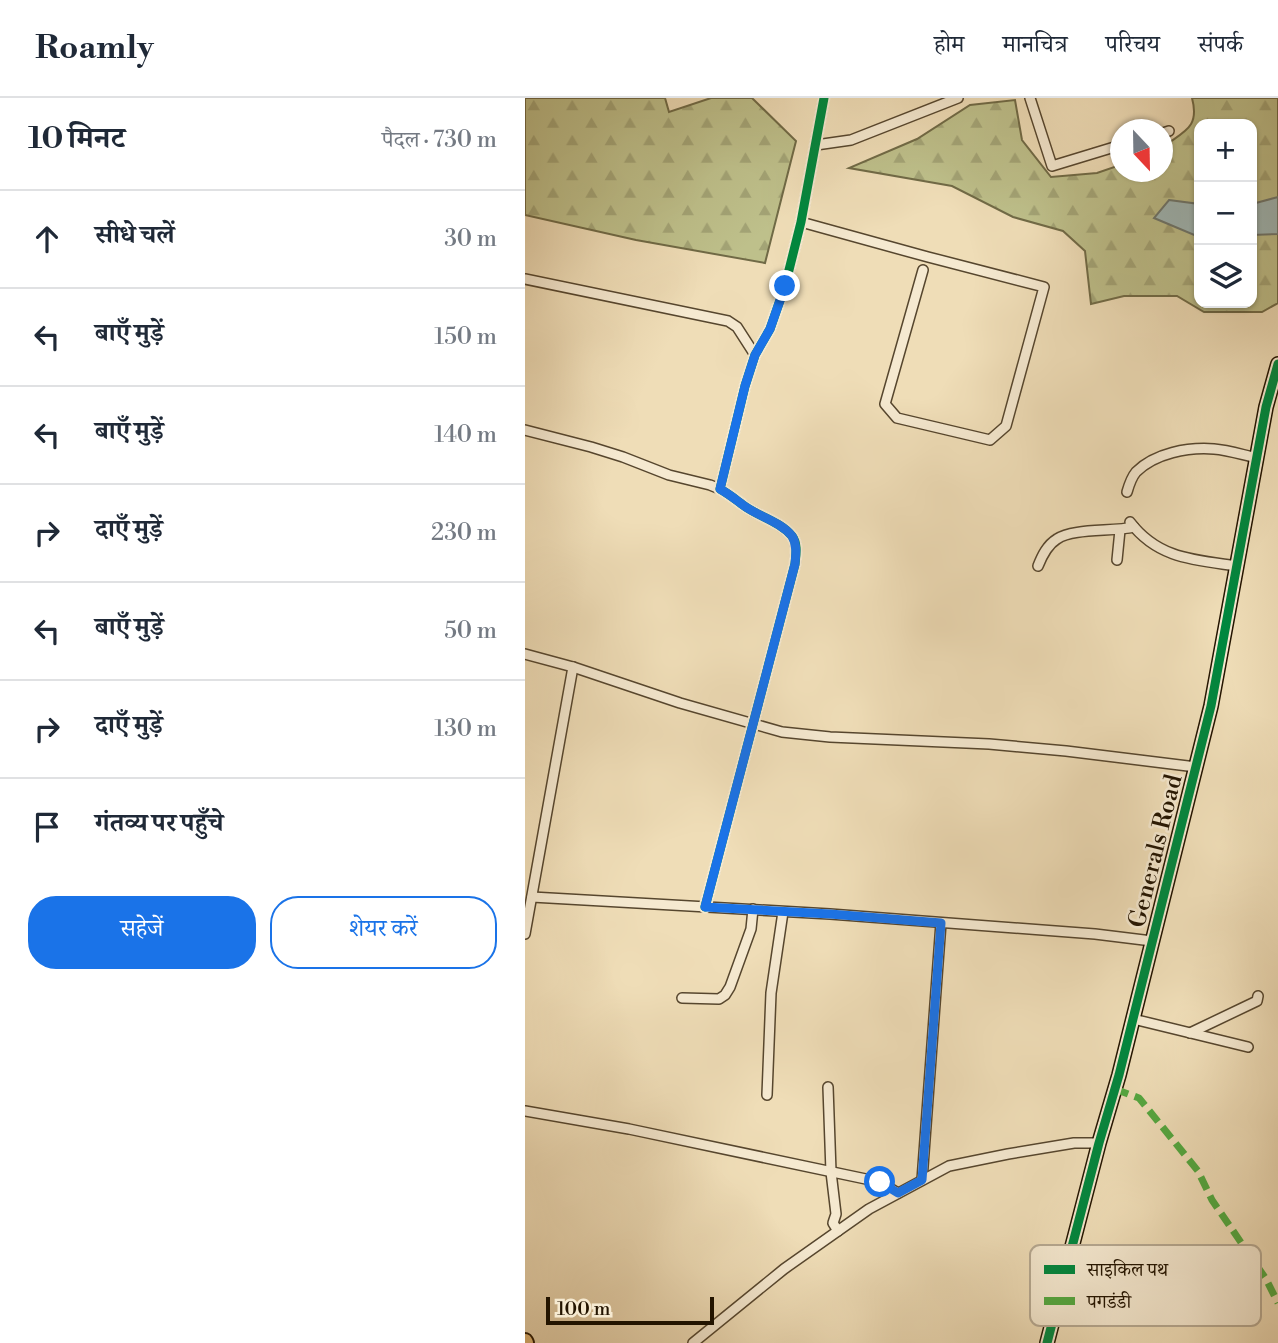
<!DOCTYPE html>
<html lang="hi">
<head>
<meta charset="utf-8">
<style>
  body { margin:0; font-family:"Libre Bodoni","Noto Serif Devanagari",serif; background:#f6f6f7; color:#1f2937 }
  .controls { position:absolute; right:21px; top:21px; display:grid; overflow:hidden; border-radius:14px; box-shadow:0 2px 5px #0004 }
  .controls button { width:63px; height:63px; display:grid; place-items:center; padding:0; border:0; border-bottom:2px solid #e0e1e3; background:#fff; color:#1f2937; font:35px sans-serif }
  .compass { position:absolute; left:585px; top:21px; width:63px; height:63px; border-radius:50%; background:#fff; box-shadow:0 2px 5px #0004; rotate:158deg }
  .scale { position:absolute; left:21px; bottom:18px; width:168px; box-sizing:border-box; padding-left:7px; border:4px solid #231400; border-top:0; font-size:19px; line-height:24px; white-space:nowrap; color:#231400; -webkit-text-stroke:5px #f5e9d0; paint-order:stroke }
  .stop { position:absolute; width:21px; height:21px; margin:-16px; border:5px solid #1a73e8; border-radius:50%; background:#fff }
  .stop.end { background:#1a73e8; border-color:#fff; box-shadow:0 2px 7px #0008 }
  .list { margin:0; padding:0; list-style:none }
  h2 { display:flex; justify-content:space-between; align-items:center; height:91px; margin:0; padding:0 28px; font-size:30px }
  h2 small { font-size:23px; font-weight:400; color:#747a83 }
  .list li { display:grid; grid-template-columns:46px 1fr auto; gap:21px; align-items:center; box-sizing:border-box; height:98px; padding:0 28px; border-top:2px solid #e0e1e3 }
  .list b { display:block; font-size:26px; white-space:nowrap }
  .list em { font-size:23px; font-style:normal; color:#747a83 }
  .actions { display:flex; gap:14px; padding:21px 28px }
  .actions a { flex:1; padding:16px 0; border:2px solid #1a73e8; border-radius:28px; text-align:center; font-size:24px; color:#1a73e8 }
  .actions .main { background:#1a73e8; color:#fff }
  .icon { flex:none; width:38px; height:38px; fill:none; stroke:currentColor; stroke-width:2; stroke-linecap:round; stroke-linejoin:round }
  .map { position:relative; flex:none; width:753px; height:1245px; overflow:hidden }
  header { display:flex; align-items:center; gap:42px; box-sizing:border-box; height:98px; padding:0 35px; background:#fff; border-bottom:2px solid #e0e1e3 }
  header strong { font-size:33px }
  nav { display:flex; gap:38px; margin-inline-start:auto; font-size:24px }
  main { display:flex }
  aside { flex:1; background:#fff }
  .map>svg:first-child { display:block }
</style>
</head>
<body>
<header>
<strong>Roamly</strong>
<nav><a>होम</a><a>मानचित्र</a><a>परिचय</a><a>संपर्क</a></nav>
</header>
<main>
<aside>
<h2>10 मिनट<small>पैदल · 730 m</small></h2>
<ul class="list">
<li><svg class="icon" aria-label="ahead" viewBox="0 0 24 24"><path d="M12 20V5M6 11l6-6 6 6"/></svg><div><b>सीधे चलें</b></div><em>30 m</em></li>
<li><svg class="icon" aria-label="left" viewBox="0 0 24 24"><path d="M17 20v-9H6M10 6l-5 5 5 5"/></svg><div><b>बाएँ मुड़ें</b></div><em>150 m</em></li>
<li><svg class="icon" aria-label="left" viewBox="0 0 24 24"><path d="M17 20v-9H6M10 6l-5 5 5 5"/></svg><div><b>बाएँ मुड़ें</b></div><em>140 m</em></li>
<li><svg class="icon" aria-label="right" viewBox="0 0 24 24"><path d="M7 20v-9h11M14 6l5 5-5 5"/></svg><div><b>दाएँ मुड़ें</b></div><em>230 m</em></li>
<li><svg class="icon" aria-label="left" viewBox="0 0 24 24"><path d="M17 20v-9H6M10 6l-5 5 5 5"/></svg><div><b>बाएँ मुड़ें</b></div><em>50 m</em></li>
<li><svg class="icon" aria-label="right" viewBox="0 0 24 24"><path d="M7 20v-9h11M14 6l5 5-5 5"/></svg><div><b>दाएँ मुड़ें</b></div><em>130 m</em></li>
<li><svg class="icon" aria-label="arrive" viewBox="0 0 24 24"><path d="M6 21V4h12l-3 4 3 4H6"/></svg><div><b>गंतव्य पर पहुँचे</b></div></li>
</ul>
<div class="actions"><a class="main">सहेजें</a><a>शेयर करें</a></div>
</aside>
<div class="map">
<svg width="753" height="1245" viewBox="0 0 753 1245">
  <defs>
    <pattern id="forest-firs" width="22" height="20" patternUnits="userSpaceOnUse" patternTransform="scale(1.75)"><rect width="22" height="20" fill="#bec08b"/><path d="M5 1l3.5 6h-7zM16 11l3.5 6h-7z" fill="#a3a476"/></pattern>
  </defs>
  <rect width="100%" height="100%" fill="#efddb7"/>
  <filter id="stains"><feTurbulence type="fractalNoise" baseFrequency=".00286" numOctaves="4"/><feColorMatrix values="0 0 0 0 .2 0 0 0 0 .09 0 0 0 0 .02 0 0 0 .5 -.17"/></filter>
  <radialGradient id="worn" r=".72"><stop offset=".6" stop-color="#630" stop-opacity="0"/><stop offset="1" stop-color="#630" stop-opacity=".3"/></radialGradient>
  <g fill="url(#forest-firs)" stroke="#706a46" stroke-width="2" fill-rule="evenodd">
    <polygon points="0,0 140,0 144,14 186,0 227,0 271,43 240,165 111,142 0,117"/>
    <path d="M 667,0 L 753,0 L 753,205 L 737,214 L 679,214 L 652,198 L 599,198 L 566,206 L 560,153 L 538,133 L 488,119 L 427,88 L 324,70 L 392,41 L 445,7 L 490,2 L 497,42 L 526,79 L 572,75 L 595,67 L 596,74 L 638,74 L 638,49 C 659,33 675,30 667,0 ZM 674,26 L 727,26 L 727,205 L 674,205 Z"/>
  </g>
  <g fill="#9fb9b9" stroke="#6d776f" stroke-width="2">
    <polygon points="753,99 753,136 727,137 727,106"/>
    <polygon points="644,102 674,106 674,139 629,120"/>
  </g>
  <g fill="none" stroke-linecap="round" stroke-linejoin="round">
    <defs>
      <g id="street">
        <polyline points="505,0 527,68 596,47"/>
        <polyline points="638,35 644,33"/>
        <polyline points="291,47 326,42 433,0"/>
        <polyline points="276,124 403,159 519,189 481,328 465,342 372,320 360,306 398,172"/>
        <polyline points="0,181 203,223 212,229 230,257"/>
        <polyline points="0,332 66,349 98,359 144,377 185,387 195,391"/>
        <path d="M 602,394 C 604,387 606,380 611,374 C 630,355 663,349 689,351 C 703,352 718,357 732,360"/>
        <path d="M 605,424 C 633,461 670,462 712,468"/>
        <polyline points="592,462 595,432"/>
        <path d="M 513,468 C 517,458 522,447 532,441 C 548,430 587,434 609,429"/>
        <polyline points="0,556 48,569 155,605 257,634 305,639 464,646 541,653 671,669"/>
        <polyline points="7,799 305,816 570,836 627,843"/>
        <path d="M 180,809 L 270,466 C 271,456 273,446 267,438 C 255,423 232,418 218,407 C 210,401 204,396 195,391 L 220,288 L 230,257 L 245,231 L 260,188 L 276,124 L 299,0"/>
        <polyline points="0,836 48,569"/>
        <polyline points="157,900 194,901 200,897 205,889 226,831 228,811"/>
        <polyline points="608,921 723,949"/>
        <polyline points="665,935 732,903 733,898"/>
        <polyline points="303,989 306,1074 311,1116 308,1125 313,1133"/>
        <polyline points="242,997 246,895 258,814"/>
        <polyline points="0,1013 104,1031 355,1084 373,1095"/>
        <polyline points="397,1082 416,825"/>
        <polyline points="168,1245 259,1171 344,1111 424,1068 483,1056 549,1045 574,1045"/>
      </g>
      <polyline id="secondary" points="522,1245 574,1045 594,977 686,608 741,309 753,266"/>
      <polyline id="primary" points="0,1243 1,1245"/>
    </defs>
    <use href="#street" stroke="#56462e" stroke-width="12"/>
    <use href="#secondary" stroke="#231400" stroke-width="16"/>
    <use href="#primary" stroke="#231400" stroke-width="18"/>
    <use href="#street" stroke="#f5e9d0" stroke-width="9"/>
    <use href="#secondary" stroke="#f5e9d0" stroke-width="12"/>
    <use href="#primary" stroke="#e8be7c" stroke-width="14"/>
    <polyline stroke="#53a840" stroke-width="7" stroke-dasharray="14 7" stroke-linecap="butt" points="590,991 614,1000 673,1073 687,1102 741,1181 753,1205"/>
    <defs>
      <g id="cycleway">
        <path d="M 180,809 L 270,466 C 271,456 273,446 267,438 C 255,423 232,418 218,407 C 210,401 204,396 195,391 L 220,288 L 230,257 L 245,231 L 260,188 L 276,124 L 299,0"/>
        <polyline points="522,1245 574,1045 594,977 686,608 741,309 753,266"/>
      </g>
    </defs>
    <use href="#cycleway" stroke="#f5e9d0" stroke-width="13"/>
    <use href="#cycleway" stroke="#00873e" stroke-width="9"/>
  </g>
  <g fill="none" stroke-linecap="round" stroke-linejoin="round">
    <path stroke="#1a73e8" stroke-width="9" d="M 260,188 L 245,231 L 230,257 L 220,288 L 195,391 C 204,396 210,401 218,407 C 232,418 255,423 267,438 C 272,446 271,456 270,466 L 180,809 L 305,816 L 416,825 L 397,1082 L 373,1095 L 355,1084"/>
  </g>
  <g text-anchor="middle" stroke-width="5" stroke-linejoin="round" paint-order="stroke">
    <g font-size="24" fill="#231400" stroke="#f5e9d0">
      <text transform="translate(630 753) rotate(-76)" y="8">Generals Road</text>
    </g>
  </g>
  <rect x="505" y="1147" width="231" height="81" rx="10" fill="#f5e9d0" stroke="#b6a992" stroke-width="2"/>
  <rect x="519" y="1167" width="31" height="9" fill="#00873e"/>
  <rect x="519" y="1199" width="31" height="8" fill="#53a840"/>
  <g font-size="19" fill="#231400">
    <text x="562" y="1178">साइकिल पथ</text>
    <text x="562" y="1210">पगडंडी</text>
  </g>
  <rect width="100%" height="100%" filter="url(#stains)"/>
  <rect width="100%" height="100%" fill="url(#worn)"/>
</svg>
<div class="controls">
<button>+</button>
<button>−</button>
<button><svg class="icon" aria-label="layers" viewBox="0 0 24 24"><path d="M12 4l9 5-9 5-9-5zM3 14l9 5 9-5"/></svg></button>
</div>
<svg class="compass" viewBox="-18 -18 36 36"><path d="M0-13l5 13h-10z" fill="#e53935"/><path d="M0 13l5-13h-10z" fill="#747a83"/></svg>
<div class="scale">100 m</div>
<div class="stop" style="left:355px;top:1084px"></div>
<div class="stop end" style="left:260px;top:188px"></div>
</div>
</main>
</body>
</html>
